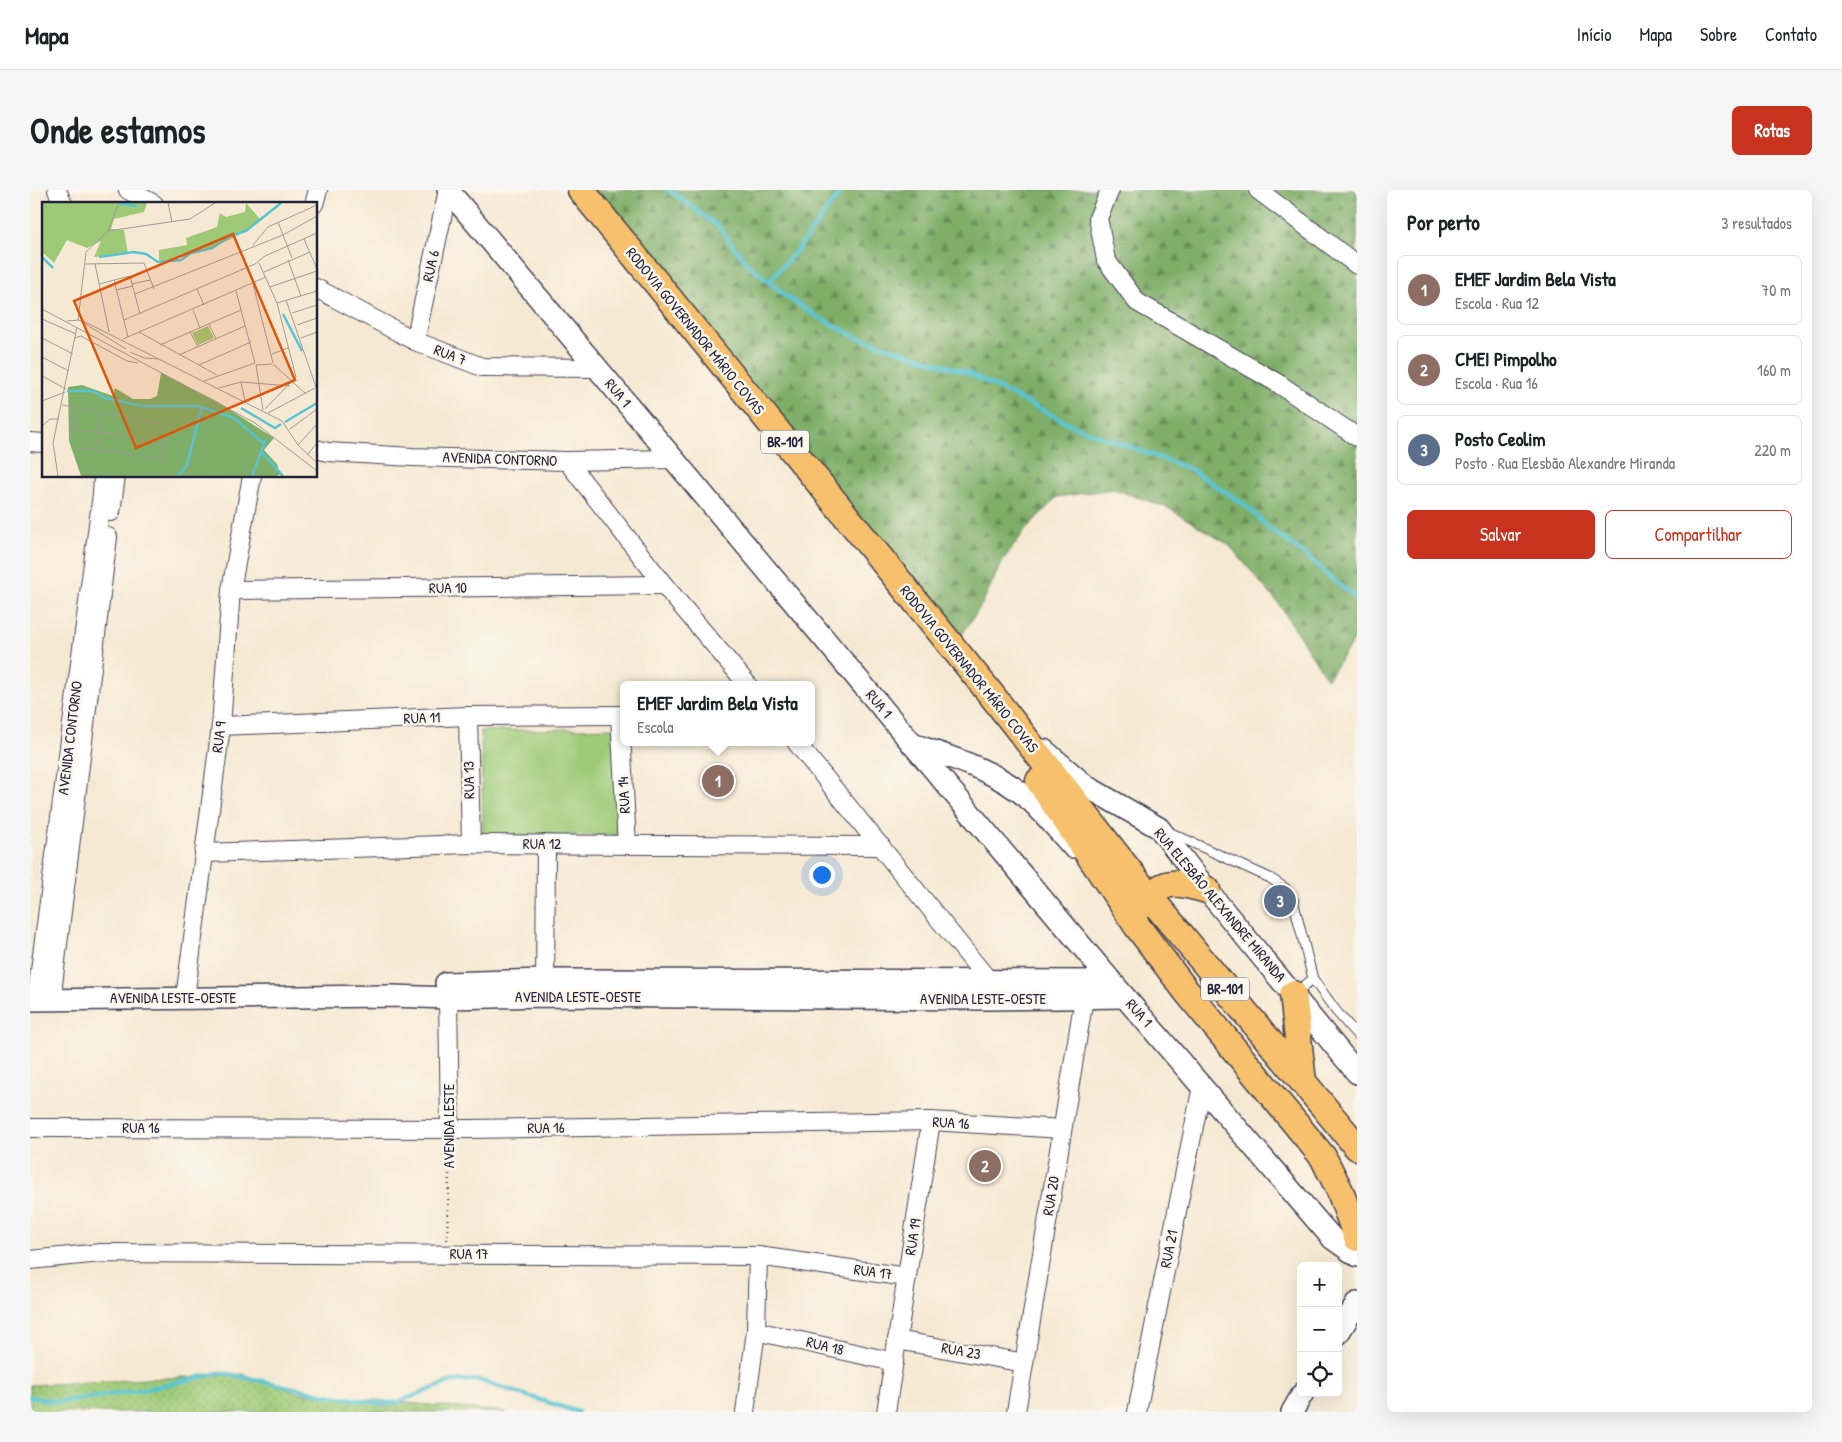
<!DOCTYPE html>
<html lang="pt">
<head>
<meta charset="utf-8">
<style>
  body { margin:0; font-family:"Patrick Hand",sans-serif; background:#f6f6f6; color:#202124 }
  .controls { position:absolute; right:15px; bottom:15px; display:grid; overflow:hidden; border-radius:8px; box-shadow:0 5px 20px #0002 }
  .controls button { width:45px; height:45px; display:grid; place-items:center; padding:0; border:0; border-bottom:1px solid #e0e0e0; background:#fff; color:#202124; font:25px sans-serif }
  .you { position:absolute; left:791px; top:684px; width:18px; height:18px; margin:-12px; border:4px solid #fff; border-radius:50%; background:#1a73e8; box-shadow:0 0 0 8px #1a73e833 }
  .badge { display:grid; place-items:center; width:32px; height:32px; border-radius:50%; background:#c8321e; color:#fff; font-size:16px; font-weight:700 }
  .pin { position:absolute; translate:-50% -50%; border:2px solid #fff; box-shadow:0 1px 5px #0006 }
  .popup { position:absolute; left:590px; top:491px; width:195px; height:65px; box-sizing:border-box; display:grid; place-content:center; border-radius:8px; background:#fff; filter:drop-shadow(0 1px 4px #0005); font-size:16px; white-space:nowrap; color:#757577 }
  .popup b { font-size:19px; color:#202124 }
  .popup::after { content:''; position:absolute; left:50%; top:100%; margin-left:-10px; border:10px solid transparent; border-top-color:#fff }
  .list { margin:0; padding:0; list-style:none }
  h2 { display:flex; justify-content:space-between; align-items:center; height:65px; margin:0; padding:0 20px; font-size:21px }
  h2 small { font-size:16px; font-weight:400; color:#757577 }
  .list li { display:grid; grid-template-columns:32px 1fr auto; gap:15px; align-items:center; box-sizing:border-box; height:70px; margin:0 10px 10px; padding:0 10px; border:1px solid #e0e0e0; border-radius:8px }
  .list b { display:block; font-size:19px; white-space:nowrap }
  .list p { margin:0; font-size:16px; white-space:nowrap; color:#757577 }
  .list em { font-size:16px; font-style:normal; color:#757577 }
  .actions { display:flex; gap:10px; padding:15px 20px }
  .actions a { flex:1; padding:11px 0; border:1px solid #c8321e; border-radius:8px; text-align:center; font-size:18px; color:#c8321e }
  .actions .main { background:#c8321e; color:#fff }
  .icon { flex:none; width:28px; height:28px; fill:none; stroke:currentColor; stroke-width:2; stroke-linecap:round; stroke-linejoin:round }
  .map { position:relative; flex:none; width:1327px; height:1222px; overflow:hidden; border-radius:8px }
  header { display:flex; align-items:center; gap:30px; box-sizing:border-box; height:70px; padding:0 25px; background:#fff; border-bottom:1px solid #e0e0e0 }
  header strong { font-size:24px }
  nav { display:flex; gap:28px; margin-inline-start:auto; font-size:18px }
  .intro { display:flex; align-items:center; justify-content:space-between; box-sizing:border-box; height:120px; padding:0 30px }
  h1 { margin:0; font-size:35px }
  .button { padding:12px 22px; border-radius:8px; background:#c8321e; color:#fff; font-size:18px; font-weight:700 }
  main { display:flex; gap:30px; padding:0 30px }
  aside { flex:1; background:#fff; border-radius:8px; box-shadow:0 5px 20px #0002 }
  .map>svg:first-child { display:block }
</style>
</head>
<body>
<header>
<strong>Mapa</strong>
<nav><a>Início</a><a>Mapa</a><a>Sobre</a><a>Contato</a></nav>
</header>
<div class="intro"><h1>Onde estamos</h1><a class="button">Rotas</a></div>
<main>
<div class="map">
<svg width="1327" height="1222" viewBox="0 0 1327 1222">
  <defs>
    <pattern id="grass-dots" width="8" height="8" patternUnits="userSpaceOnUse" patternTransform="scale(1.25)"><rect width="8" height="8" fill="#9eca77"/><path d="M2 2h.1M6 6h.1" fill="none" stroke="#88ad68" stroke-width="1.8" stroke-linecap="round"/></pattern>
    <pattern id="forest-firs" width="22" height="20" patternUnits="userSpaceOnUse" patternTransform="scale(1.25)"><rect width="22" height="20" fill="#7eae68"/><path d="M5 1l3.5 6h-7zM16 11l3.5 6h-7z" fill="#678d57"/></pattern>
  </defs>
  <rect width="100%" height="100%" fill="#fbf7ec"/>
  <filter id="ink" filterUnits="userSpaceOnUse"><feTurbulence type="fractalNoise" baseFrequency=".02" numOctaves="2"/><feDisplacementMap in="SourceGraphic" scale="10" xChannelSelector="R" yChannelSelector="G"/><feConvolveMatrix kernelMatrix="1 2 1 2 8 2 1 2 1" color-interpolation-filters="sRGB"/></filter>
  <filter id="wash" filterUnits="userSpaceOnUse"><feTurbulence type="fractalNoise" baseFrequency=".0096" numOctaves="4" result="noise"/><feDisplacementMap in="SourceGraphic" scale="20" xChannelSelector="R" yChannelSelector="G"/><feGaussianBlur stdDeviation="1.12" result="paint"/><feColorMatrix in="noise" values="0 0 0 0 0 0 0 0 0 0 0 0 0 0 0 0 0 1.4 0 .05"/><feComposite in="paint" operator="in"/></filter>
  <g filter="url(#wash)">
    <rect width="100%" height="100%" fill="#f6e9d3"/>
    <polygon fill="url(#grass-dots)" stroke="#607659" points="213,1184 268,1203 476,1222 0,1222 0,1195"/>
    <polygon fill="url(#forest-firs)" stroke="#506852" points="553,0 1327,0 1327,446 1297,489 1248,413 1199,355 1138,318 1083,299 1027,307 998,337 973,370 952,414 924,457"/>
    <polygon fill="#9eca77" stroke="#607659" points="584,538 587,645 453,647 451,541"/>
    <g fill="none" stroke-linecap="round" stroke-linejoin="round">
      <g stroke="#58c4d1" stroke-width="4.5">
        <polyline points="639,0 689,37 706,60 721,77 757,107 786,126 826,147 938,183 1046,237 1160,279 1214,314 1240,339 1278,367 1303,390 1327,408"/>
        <polyline points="739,92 772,54 812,0"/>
        <polyline points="0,1207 28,1212 107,1201 189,1183 204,1185 296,1205 354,1214 368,1212 422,1191 448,1190 548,1222"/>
      </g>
    </g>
  </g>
  <g filter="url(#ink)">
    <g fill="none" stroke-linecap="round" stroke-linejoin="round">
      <defs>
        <g id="service">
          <polyline points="1139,642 1240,688 1255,698 1263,710 1283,789"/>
          <polyline points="1265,803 1283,789 1306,821 1327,845"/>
        </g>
        <g id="minor">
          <polyline points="27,0 33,14"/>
          <polyline points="98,0 124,14"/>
          <polyline points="1080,0 1068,28 1076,70 1107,112 1249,194 1327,247"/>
          <polyline points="1228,0 1327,75"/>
          <polyline points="284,14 288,0"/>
          <polyline points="286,98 385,151 452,177 567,178"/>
          <polyline points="385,151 418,0"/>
          <polyline points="0,252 14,253"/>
          <polyline points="286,259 298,262 382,267 537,271 643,269"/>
          <polyline points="537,271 634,395 718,495"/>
          <polyline points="81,322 86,286"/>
          <polyline points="201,400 634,395"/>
          <polyline points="590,525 597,655"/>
          <polyline points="438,526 441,654"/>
          <polyline points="191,536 438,526 594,525"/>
          <polyline points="766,552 959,791 960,801"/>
          <polyline points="174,663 441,654 851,656"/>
          <polyline points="515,803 516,654"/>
          <polyline points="155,808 191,536 201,400 222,286"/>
          <polyline points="418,808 420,938"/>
          <polyline points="8,809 8,796 72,304 73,286"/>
          <polyline points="24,809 23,795 78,347"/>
          <polyline points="0,938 438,939 901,931 1032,939"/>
          <polyline points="0,1070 71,1063 728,1066 877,1087"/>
          <polyline points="726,1141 864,1172"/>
          <polyline points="867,1150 994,1173"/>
          <polyline points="715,1222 726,1141 728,1066"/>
          <polyline points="856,1222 901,931"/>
          <polyline points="986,1222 1056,796"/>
          <polyline points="1107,1222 1172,896"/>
        </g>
        <g id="tertiary">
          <polyline points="418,0 1081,791 1289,1033 1303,1049 1327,1066"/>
          <path d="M 882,554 C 923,568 968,581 1001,611 C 1016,625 1029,642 1043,657"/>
          <polyline points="1014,560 1056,596 1129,638 1177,700 1327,883"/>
          <polyline points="416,793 514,790 1081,791"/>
          <polyline points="0,810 362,806 418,808 515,806 961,809 1095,807"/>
          <polyline points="1308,1144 1327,1113"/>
          <polyline points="1262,1222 1273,1203"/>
        </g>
        <g id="primary">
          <polyline points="551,0 960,503 1118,705 1327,957"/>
          <polyline points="1009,591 1107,736 1157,802 1293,967 1310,1001 1327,1048"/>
          <path d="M 1109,718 C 1131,689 1144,690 1177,700"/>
          <polyline points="1263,804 1273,892"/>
        </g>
      </defs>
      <use href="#service" stroke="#424052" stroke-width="11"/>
      <use href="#minor" stroke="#424052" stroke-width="20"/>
      <use href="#tertiary" stroke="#424052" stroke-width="24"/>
      <use href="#primary" stroke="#424052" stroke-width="29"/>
      <polyline stroke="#424052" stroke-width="2.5" stroke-dasharray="1 4" stroke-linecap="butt" points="417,1050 420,953"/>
      <use href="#service" stroke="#fff" stroke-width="9"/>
      <use href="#minor" stroke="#fff" stroke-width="18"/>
      <use href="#tertiary" stroke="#fff" stroke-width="21"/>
      <use href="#primary" stroke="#f7c06c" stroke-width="26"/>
    </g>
  </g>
  <g text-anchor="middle" stroke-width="5" stroke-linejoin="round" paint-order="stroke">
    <g fill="#fbf7ec" stroke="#636270" stroke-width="1">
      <rect x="731" y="240.5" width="48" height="23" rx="4"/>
      <rect x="1171" y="787.5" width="48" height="23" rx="4"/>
    </g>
    <g font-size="14" font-weight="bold" fill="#22223b">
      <text x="755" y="257">BR-101</text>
      <text x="1195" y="804">BR-101</text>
    </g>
    <g font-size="15" fill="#22223b" stroke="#fbf7ec">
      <text transform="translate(401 76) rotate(-78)" y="5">RUA 6</text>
      <text transform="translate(665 141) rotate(51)" y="5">RODOVIA GOVERNADOR MÁRIO COVAS</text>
      <text transform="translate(420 165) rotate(21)" y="5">RUA 7</text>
      <text transform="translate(588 203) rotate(50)" y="5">RUA 1</text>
      <text transform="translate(470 269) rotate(2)" y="5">AVENIDA CONTORNO</text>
      <text transform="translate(418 398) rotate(-1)" y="5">RUA 10</text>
      <text transform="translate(939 479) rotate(51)" y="5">RODOVIA GOVERNADOR MÁRIO COVAS</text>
      <text transform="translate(849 514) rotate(50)" y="5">RUA 1</text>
      <text transform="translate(392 528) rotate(-2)" y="5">RUA 11</text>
      <text transform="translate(189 547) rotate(-83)" y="5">RUA 9</text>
      <text transform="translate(40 548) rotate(-83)" y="5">AVENIDA CONTORNO</text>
      <text transform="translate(439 590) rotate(-91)" y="5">RUA 13</text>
      <text transform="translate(594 605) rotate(-93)" y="5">RUA 14</text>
      <text x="512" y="659">RUA 12</text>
      <text transform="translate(1190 715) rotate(50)" y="5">RUA ELESBÃO ALEXANDRE MIRANDA</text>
      <text x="548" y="812">AVENIDA LESTE-OESTE</text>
      <text x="143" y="813">AVENIDA LESTE-OESTE</text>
      <text x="953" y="814">AVENIDA LESTE-OESTE</text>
      <text transform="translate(1109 823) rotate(49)" y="5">RUA 1</text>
      <text transform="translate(921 933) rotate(3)" y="5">RUA 16</text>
      <text transform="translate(419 936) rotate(-90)" y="5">AVENIDA LESTE</text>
      <text x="111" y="943">RUA 16</text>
      <text transform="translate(516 938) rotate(-1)" y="5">RUA 16</text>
      <text transform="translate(1021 1006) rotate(-81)" y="5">RUA 20</text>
      <text transform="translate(883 1047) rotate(-81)" y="5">RUA 19</text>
      <text transform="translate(1139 1059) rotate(-79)" y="5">RUA 21</text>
      <text x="439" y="1069">RUA 17</text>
      <text transform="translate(843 1082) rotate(8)" y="5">RUA 17</text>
      <text transform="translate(795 1156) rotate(13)" y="5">RUA 18</text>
      <text transform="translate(931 1161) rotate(10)" y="5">RUA 23</text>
    </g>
  </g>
  <g transform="translate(12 12)">
    <rect width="275" height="275" fill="#f6e9d3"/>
    <path d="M 0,1 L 105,1 L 102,10 L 72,17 L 69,27 L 82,28 L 86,52 L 52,55 L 59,39 L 45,46 L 25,38 L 12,61 L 0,50 ZM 204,1 L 219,18 L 205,29 L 168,47 L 122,60 L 117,58 L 117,48 L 145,43 L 144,36 L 175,25 L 178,11 L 184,15 L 203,10 Z" fill="#9eca77"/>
    <path d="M 119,171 L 176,200 L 232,236 L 222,248 L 235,262 L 238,272 L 235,274 L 39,274 L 27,239 L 26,185 L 40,183 L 71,194 L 73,186 L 91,197 L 108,197 L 115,194 Z" fill="#7eae68"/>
    <path d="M 166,124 L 172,136 L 156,143 L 150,131 Z" fill="#9eca77"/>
    <path fill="none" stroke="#58c4d1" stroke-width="2.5" d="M 78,2 L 95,4M 0,55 L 11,66M 57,55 L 92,50 L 104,52 L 116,60 L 139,58 L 149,51 L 170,46 L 188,34 L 204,29 L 239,1M 241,112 L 260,149M 25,189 L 51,189 L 63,196 L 100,204 L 157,204 L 192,216 L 221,241M 199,206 L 233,226 L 239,222M 243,220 L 275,201M 219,249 L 241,274M 136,274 L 145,263 L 160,205M 210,274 L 224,237"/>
    <path fill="none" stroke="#a19996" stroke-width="1" d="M 126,1 L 130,20M 236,20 L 250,56M 66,29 L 148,17 L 173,1M 262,37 L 275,67M 211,43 L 226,25 L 275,3M 246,58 L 259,94M 217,61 L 235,101 L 254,175 L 223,207M 43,62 L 102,61 L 112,87M 53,62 L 67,130M 222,70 L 268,50M 72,78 L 86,135M 57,82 L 88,74 L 98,112M 90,82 L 108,78M 211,82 L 231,161M 228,85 L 275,69M 155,87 L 162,103M 74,88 L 91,84M 194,89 L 213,161M 93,92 L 241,33 L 275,14M 244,98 L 275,188M 235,101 L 275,89M 0,107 L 213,221 L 275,269M 151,108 L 158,126M 250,111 L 275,103M 0,117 L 34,132M 36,118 L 44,50 L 66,29 L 77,1M 39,118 L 240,219 L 256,243 L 275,261M 82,118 L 213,62 L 223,54 L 275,31M 25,119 L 37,118 L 84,147M 167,122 L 174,137M 255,123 L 275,116M 97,130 L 175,173M 148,130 L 156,145M 0,136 L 31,152M 33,136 L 39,134 L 85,159 L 96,161M 259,136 L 275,130M 81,137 L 224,75M 118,143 L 199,108M 88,150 L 102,156 L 117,157M 230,152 L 246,146M 137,153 L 203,124M 0,155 L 27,169M 231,162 L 264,192M 157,163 L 209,140M 214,163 L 221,208M 214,163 L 230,162M 0,174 L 24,187M 162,179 L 213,161M 199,180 L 203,199M 177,186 L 199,180 L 248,184M 0,199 L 23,190M 20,203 L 115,221 L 124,229 L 120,258 L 73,249 L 33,247M 33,207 L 32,229 L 69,231 L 123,243M 226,211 L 273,186M 0,224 L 8,217 L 17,217M 248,227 L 275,207M 256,243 L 275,222M 53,248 L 59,212M 265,253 L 275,241M 16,274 L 11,241 L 35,125"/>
    <path fill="#de560e" fill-opacity="0.15" stroke="#de560e" stroke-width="2.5" d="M 191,32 L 253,178 L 94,246 L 32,99 Z"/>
    <rect width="275" height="275" fill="none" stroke="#22223b" stroke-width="2.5"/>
  </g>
</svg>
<div class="controls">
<button>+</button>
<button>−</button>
<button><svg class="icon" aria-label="locate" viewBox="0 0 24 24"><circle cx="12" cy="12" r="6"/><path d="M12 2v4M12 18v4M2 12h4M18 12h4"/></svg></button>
</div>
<div class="you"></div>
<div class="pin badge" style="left:688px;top:591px;background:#8d6e63">1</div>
<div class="popup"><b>EMEF Jardim Bela Vista</b>Escola</div>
<div class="pin badge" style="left:955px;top:976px;background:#8d6e63">2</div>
<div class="pin badge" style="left:1250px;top:711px;background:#5c6f8a">3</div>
</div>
<aside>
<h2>Por perto<small>3 resultados</small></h2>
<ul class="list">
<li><span class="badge" style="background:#8d6e63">1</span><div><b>EMEF Jardim Bela Vista</b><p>Escola · Rua 12</p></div><em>70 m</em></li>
<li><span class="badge" style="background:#8d6e63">2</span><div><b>CMEI Pimpolho</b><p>Escola · Rua 16</p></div><em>160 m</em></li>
<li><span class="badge" style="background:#5c6f8a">3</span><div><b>Posto Ceolim</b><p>Posto · Rua Elesbão Alexandre Miranda</p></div><em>220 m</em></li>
</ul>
<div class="actions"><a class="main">Salvar</a><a>Compartilhar</a></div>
</aside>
</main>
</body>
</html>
